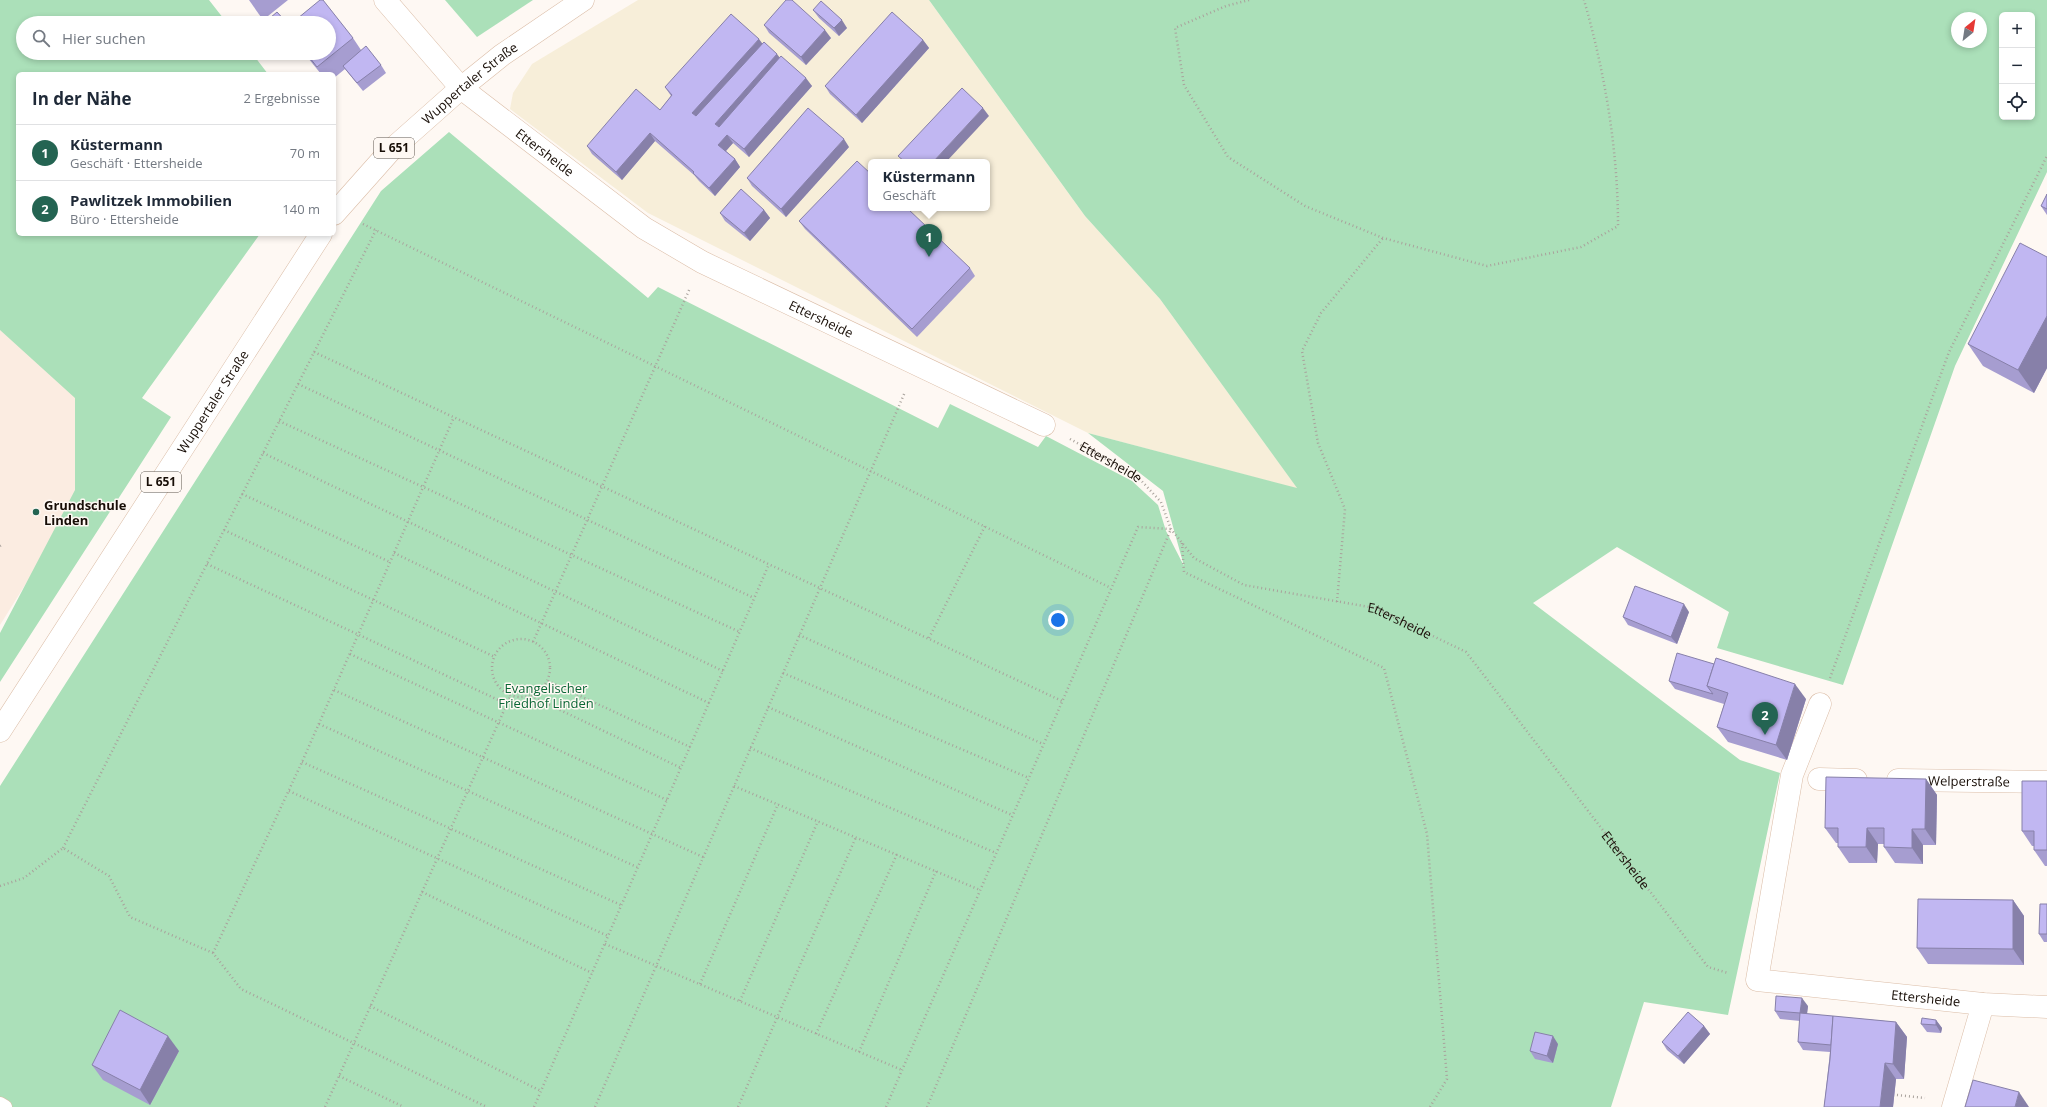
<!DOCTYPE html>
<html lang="de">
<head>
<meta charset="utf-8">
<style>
  body { margin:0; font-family:"Open Sans",sans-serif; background:#f2f2f3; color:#1f2937 }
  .controls { position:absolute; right:12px; top:12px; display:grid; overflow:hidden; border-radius:6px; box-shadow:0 2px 6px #0003 }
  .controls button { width:36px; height:36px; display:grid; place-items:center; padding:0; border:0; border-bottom:1px solid #e0e1e3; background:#fff; color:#1f2937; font:20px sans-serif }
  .compass { position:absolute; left:1951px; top:12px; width:36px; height:36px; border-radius:50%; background:#fff; box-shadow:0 2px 6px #0003; rotate:30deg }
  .you { position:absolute; left:1058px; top:620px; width:14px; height:14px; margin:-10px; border:3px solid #fff; border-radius:50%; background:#1a73e8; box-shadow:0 0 0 6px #1a73e833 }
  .badge { display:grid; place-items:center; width:26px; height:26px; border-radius:50%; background:#246452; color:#fff; font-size:13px; font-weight:700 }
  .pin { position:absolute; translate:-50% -33px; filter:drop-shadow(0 1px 2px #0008) }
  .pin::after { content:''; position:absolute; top:21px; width:14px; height:12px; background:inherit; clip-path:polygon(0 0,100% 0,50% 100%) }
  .popup { position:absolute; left:868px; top:159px; width:122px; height:52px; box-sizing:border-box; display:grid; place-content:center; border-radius:6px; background:#fff; filter:drop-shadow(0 1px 3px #0005); font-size:13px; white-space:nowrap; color:#747a83 }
  .popup b { font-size:15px; color:#1f2937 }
  .popup::after { content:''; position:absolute; left:50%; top:100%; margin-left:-8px; border:8px solid transparent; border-top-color:#fff }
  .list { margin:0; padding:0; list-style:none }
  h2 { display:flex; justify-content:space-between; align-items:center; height:52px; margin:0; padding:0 16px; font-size:17px }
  h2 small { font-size:13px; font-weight:400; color:#747a83 }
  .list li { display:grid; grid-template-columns:26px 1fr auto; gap:12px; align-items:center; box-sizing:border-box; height:56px; padding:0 16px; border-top:1px solid #e0e1e3 }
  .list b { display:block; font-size:15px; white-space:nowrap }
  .list p { margin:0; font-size:13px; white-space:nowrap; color:#747a83 }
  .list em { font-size:13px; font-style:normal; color:#747a83 }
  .icon { flex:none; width:22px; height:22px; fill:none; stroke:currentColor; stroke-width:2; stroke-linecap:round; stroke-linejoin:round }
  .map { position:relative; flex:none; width:2047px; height:1107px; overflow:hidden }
  .search { position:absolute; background:#fff; box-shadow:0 2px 6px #0003; left:16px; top:16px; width:320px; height:44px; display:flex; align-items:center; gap:10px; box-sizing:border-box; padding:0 14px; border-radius:22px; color:#747a83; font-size:15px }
  .panel { position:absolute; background:#fff; box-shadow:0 2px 6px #0003; left:16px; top:72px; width:320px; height:164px; border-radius:6px }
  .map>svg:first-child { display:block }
</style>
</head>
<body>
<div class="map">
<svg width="2047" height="1107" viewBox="0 0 2047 1107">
  <rect width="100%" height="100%" fill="#fef8f3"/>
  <path fill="#f7eed9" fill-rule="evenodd" d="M 638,0 L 929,0 L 1085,216 L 1160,299 L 1298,489 L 1088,433 L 648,213 L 510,109 L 513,93 L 532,64 ZM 871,162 L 987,162 L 987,208 L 871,208 Z"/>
  <polygon fill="#fbece1" points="0,285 142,398 0,625"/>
  <g fill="#abe0b9" fill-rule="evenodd">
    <polygon points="0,0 209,0 227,23 23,23 23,53 252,53 268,74 18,74 18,234 260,234 142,398 171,417 0,682 0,633 75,490 75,398 0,330"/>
    <polygon points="445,0 533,0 477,37"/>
    <path d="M 929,0 L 2047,0 L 2047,172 L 1955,366 L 1843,685 L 1717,648 L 1729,612 L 1617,547 L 1533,603 L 1740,760 L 1780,773 L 1728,1015 L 1644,1002 L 1611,1107 L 0,1107 L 0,786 L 381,191 L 449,132 L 648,298 L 658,287 L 938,428 L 950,404 L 1038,447 L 1046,436 L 1132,481 L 1158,505 L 1166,531 L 1184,566 L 1163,491 L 1088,433 L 1297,488 L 1160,299 L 1085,216 ZM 2002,15 L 2032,15 L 2032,117 L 2002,117 ZM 1957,18 L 1981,18 L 1981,42 L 1957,42 Z"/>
  </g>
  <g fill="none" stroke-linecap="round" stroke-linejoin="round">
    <defs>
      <polyline id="lane" points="0,1104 5,1107"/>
      <g id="street">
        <path id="s2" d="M 385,0 L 461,88 L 644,228 L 702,262 L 1044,425"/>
        <path id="s3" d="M 1820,704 L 1792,775 L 1757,980 L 1983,1004 L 2047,1007"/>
        <polyline points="1819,779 1856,780"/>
        <path id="s4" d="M 1898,780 L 2047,782"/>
        <polyline points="1953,1107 1983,1004"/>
      </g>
      <g id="primary">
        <path id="s5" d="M 334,214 L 390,151 L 461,88 L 502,55 L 583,0"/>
        <path id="s6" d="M 0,731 L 321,234"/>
      </g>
    </defs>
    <use href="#lane" stroke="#dbbda7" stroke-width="15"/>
    <use href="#street" stroke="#dbbda7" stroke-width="23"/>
    <use href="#primary" stroke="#dbbda7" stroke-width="23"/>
    <g stroke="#a9a29c" stroke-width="2.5" stroke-dasharray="1 3" stroke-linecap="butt">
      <path d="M 1249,0 L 1226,6 L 1175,28 L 1184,85 L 1228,157 L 1305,206 L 1383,238 L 1487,266 L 1581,247 L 1618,226 C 1618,150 1605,73 1584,0"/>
      <polyline points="363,224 1111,588"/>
      <polyline points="314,352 1062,701"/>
      <polyline points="298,384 754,598"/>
      <polyline points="279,421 740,632"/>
      <path id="s1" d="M 1070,439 L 1137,476 L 1161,502 L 1171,529 L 1194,558 L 1244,585 L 1375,608 L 1466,652 L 1708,967 L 1728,973"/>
      <polyline points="263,453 723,671"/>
      <polyline points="242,494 390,562"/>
      <polyline points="224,530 495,657"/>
      <polyline points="1182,543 1184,572 1384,668 1427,834 1447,1079 1430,1107"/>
      <polyline points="0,546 3,544"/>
      <polyline points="394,553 709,703"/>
      <polyline points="207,564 507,704"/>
      <polyline points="1337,602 1345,509 1318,443 1302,351 1321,313 1383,238"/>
      <polyline points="799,635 1043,744"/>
      <polyline points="929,638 985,526"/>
      <circle cx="521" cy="668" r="29"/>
      <polyline points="533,642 690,288"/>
      <polyline points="350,654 667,800"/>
      <polyline points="783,673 1029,778"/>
      <polyline points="1830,678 1949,352 2047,156"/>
      <polyline points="548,681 690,747"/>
      <polyline points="334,690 703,857"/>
      <polyline points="531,696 681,768"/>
      <polyline points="768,707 1012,815"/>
      <polyline points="319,724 637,867"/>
      <polyline points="750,748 996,853"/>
      <polyline points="302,762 621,905"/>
      <polyline points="734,786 980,890"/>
      <polyline points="289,791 608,936"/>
      <polyline points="63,848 376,230"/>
      <polyline points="0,886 24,878 63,848 109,876 130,917 213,953 241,989 487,1107"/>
      <polyline points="422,892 592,973"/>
      <polyline points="605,944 902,1070"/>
      <polyline points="213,953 302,762 454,417"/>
      <polyline points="700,984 778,804"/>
      <polyline points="740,1001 818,821"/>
      <polyline points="370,1006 541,1091"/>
      <polyline points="816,1034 897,854"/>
      <polyline points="859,1052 936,871"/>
      <polyline points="339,1076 404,1107"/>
      <polyline points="1897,1095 1925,1098"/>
      <polyline points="325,1107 511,695"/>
      <polyline points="534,1107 769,564"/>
      <polyline points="595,1107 905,392"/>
      <polyline points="738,1107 856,837"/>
      <polyline points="886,1107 1138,527 1171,529 927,1107"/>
    </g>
    <use href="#lane" stroke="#fff" stroke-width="14"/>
    <use href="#street" stroke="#fff" stroke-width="22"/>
    <use href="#primary" stroke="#fff" stroke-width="22"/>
  </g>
  <g fill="#a69dd0">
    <polygon points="249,0 288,0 263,20"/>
    <polygon points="813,10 847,28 839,36 819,18"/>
    <polygon points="764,25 831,38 806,65 769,33"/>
    <polygon points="353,38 361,50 381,65 386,73 363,91 345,69 334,78 334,74 321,74 304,53 329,53"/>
    <polygon points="923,40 929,48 862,123 830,94 825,86"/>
    <polygon points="762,43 812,86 749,157 733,143 726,151 735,159 740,167 715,196 699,181 694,175 655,141 622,180 592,154 587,146 660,110 671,96 665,87"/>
    <polygon points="849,147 786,217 752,186 747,178"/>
    <polygon points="2047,194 2047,215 2041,206"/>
    <polygon points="764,210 770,218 750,241 725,221 720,213"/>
    <polygon points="799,221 970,268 975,276 917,337 805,229"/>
    <polygon points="2047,257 2047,368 2034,393 1983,366 1968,344"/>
    <polygon points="1689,612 1677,644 1628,625 1623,617"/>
    <polygon points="1669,681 1806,699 1787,760 1728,742 1717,727 1724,704 1675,689"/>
    <polygon points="1926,779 1937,795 1936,845 1923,845 1923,864 1895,863 1884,847 1884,844 1878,844 1877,863 1849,863 1838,847 1838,843 1836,843 1825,828"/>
    <polygon points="2047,781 2047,866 2045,866 2034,850 2034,846 2032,846 2022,831"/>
    <polygon points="2013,900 2024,916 2024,965 1928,964 1917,948"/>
    <polygon points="2047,904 2047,942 2044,942 2039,934"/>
    <polygon points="1808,1006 1807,1014 1896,1022 1907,1037 1904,1079 1896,1079 1893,1107 1824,1107 1830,1052 1803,1050 1798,1042 1800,1021 1780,1019 1775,1011"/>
    <polygon points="1936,1020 1942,1028 1941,1033 1927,1032 1921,1024"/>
    <polygon points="1704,1026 1710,1034 1684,1064 1667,1050 1662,1042"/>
    <polygon points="1558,1044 1553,1063 1535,1059 1530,1051"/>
    <polygon points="179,1051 150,1105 103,1080 92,1065"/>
  </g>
  <g fill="#8780a9">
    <polygon points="842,20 847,28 839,36 834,28"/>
    <polygon points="825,30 831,38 806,65 801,57"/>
    <polygon points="759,39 765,47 698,121 692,113"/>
    <polygon points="923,40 929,48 862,123 856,115"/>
    <polygon points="777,54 783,62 720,132 715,124"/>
    <polygon points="806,78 812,86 749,157 744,149"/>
    <polygon points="983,108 989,116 946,162 933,162"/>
    <polygon points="650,133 655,141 622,180 616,172"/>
    <polygon points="727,135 733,143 724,153 718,145"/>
    <polygon points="844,139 849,147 786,217 781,209"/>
    <polygon points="735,159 740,167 715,196 709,188"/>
    <polygon points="764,210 770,218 750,241 744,233"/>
    <polygon points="2047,316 2047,368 2034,393 2018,370"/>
    <polygon points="1684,604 1689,612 1677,644 1671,637"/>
    <polygon points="1795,684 1806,699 1787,760 1776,745"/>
    <polygon points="1926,779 1937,795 1936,845 1925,829"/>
    <polygon points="1867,828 1878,844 1877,863 1866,847"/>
    <polygon points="1912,829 1923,845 1923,864 1912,848"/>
    <polygon points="2013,900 2024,916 2024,965 2013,949"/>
    <polygon points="1802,998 1808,1006 1806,1021 1800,1013"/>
    <polygon points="1936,1020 1942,1028 1941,1033 1936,1025"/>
    <polygon points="1896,1022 1907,1037 1904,1079 1893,1064"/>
    <polygon points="1704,1026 1710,1034 1684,1064 1678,1056"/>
    <polygon points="168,1036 179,1051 150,1105 140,1090"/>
    <polygon points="1553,1036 1558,1044 1553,1063 1547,1056"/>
    <polygon points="1885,1063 1896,1079 1893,1107 1880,1107"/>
    <polygon points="2019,1092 2029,1107 2015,1107"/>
  </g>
  <g fill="#c1b7f2" stroke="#8780a9">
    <polygon points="320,0 323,0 353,38 317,67 306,53 329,53 329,23 292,23"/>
    <polygon points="786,0 792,0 825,30 801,57 764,25"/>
    <polygon points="821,1 842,20 834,28 813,10"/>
    <polygon points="277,12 287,23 264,23"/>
    <polygon points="892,12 923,40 856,115 825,86"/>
    <polygon points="731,14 759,39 692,113 696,116 764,42 777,54 715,124 719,127 781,56 806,78 744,149 727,135 718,145 735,159 709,188 693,173 694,172 650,133 616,172 587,146 636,89 660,110 672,95 665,87"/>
    <polygon points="366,46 381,65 357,83 343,66"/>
    <polygon points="962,88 983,108 933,162 905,162 898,156"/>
    <polygon points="808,108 844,139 781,209 747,178"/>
    <polygon points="857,161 871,174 871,208 907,208 970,268 912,329 799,221"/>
    <polygon points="741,189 764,210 744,233 720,213"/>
    <polygon points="2047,194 2047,209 2041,206"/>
    <polygon points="2020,243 2047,257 2047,316 2018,370 1968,344"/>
    <polygon points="1635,586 1684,604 1671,637 1623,617"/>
    <polygon points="1677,653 1714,664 1707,686 1713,694 1669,681"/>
    <polygon points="1716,658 1795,684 1776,745 1717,727 1728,693 1707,686"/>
    <polygon points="1826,777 1926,779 1925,829 1912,829 1912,848 1884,847 1884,828 1867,828 1866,847 1838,847 1838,828 1825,828"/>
    <polygon points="2022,781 2047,781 2047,850 2034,850 2034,831 2022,831"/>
    <polygon points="1918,899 2013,900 2013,949 1917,948"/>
    <polygon points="2040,904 2047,904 2047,934 2039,934"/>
    <polygon points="1776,996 1802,998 1800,1013 1775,1011"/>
    <polygon points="120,1010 168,1036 140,1090 92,1065"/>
    <polygon points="1688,1012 1704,1026 1678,1056 1662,1042"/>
    <polygon points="1800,1013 1833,1016 1831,1045 1798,1042"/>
    <polygon points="1833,1016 1896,1022 1893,1064 1885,1063 1880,1107 1824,1107 1830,1059"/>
    <polygon points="1922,1018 1936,1020 1936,1025 1921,1024"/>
    <polygon points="1535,1032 1553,1036 1547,1056 1530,1051"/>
    <polygon points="1973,1080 2019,1092 2015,1107 1965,1107"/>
  </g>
  <circle fill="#246452" stroke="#fef8f3" stroke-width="1.5" cx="36" cy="512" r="4"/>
  <g text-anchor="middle" stroke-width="3" stroke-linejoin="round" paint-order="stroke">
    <g fill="#fef8f3" stroke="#5c544d" stroke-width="1">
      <rect x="374" y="138" width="40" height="20" rx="3"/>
      <rect x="141" y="472" width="40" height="20" rx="3"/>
    </g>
    <g font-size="12" font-weight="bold" fill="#170d06">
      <text x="394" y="152">L 651</text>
      <text x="161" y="486">L 651</text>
    </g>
    <g font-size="13" fill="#170d06" stroke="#fef8f3">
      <text dy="5" stroke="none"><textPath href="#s5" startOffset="189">Wuppertaler Straße</textPath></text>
      <text dy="5" stroke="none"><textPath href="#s2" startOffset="222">Ettersheide</textPath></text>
      <text dy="5" stroke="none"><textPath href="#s2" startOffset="546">Ettersheide</textPath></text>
      <text dy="5" stroke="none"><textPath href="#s6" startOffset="392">Wuppertaler Straße</textPath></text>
      <text dy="5" stroke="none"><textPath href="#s1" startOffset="47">Ettersheide</textPath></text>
      <text dy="5" stroke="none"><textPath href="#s1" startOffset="395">Ettersheide</textPath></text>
      <text dy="5" stroke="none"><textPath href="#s4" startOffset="71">Welperstraße</textPath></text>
      <text dy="5" stroke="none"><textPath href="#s1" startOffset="731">Ettersheide</textPath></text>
      <text dy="5" stroke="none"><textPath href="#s3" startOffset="454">Ettersheide</textPath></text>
    </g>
    <g font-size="13" font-weight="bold" fill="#170d06" stroke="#fef8f3" text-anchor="start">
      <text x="44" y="510">Grundschule<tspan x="44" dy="15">Linden</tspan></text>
    </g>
    <g font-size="13" fill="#0b6736" stroke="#fef8f3">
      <text x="546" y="693">Evangelischer<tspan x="546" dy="15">Friedhof Linden</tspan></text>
    </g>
  </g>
</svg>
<div class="controls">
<button>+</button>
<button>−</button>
<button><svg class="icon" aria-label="locate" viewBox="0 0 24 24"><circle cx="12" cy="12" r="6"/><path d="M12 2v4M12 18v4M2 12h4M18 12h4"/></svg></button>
</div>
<svg class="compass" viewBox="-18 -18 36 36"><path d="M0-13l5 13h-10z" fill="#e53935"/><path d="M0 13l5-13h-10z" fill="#747a83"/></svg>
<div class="you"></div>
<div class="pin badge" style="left:929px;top:257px">1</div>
<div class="popup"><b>Küstermann</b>Geschäft</div>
<div class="pin badge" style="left:1765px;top:735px">2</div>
<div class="search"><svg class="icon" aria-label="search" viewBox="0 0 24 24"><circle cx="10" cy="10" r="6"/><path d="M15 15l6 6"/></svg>Hier suchen</div>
<section class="panel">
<h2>In der Nähe<small>2 Ergebnisse</small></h2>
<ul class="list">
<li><span class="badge">1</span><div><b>Küstermann</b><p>Geschäft · Ettersheide</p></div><em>70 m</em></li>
<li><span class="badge">2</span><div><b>Pawlitzek Immobilien</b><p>Büro · Ettersheide</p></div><em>140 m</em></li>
</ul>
</section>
</div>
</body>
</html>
